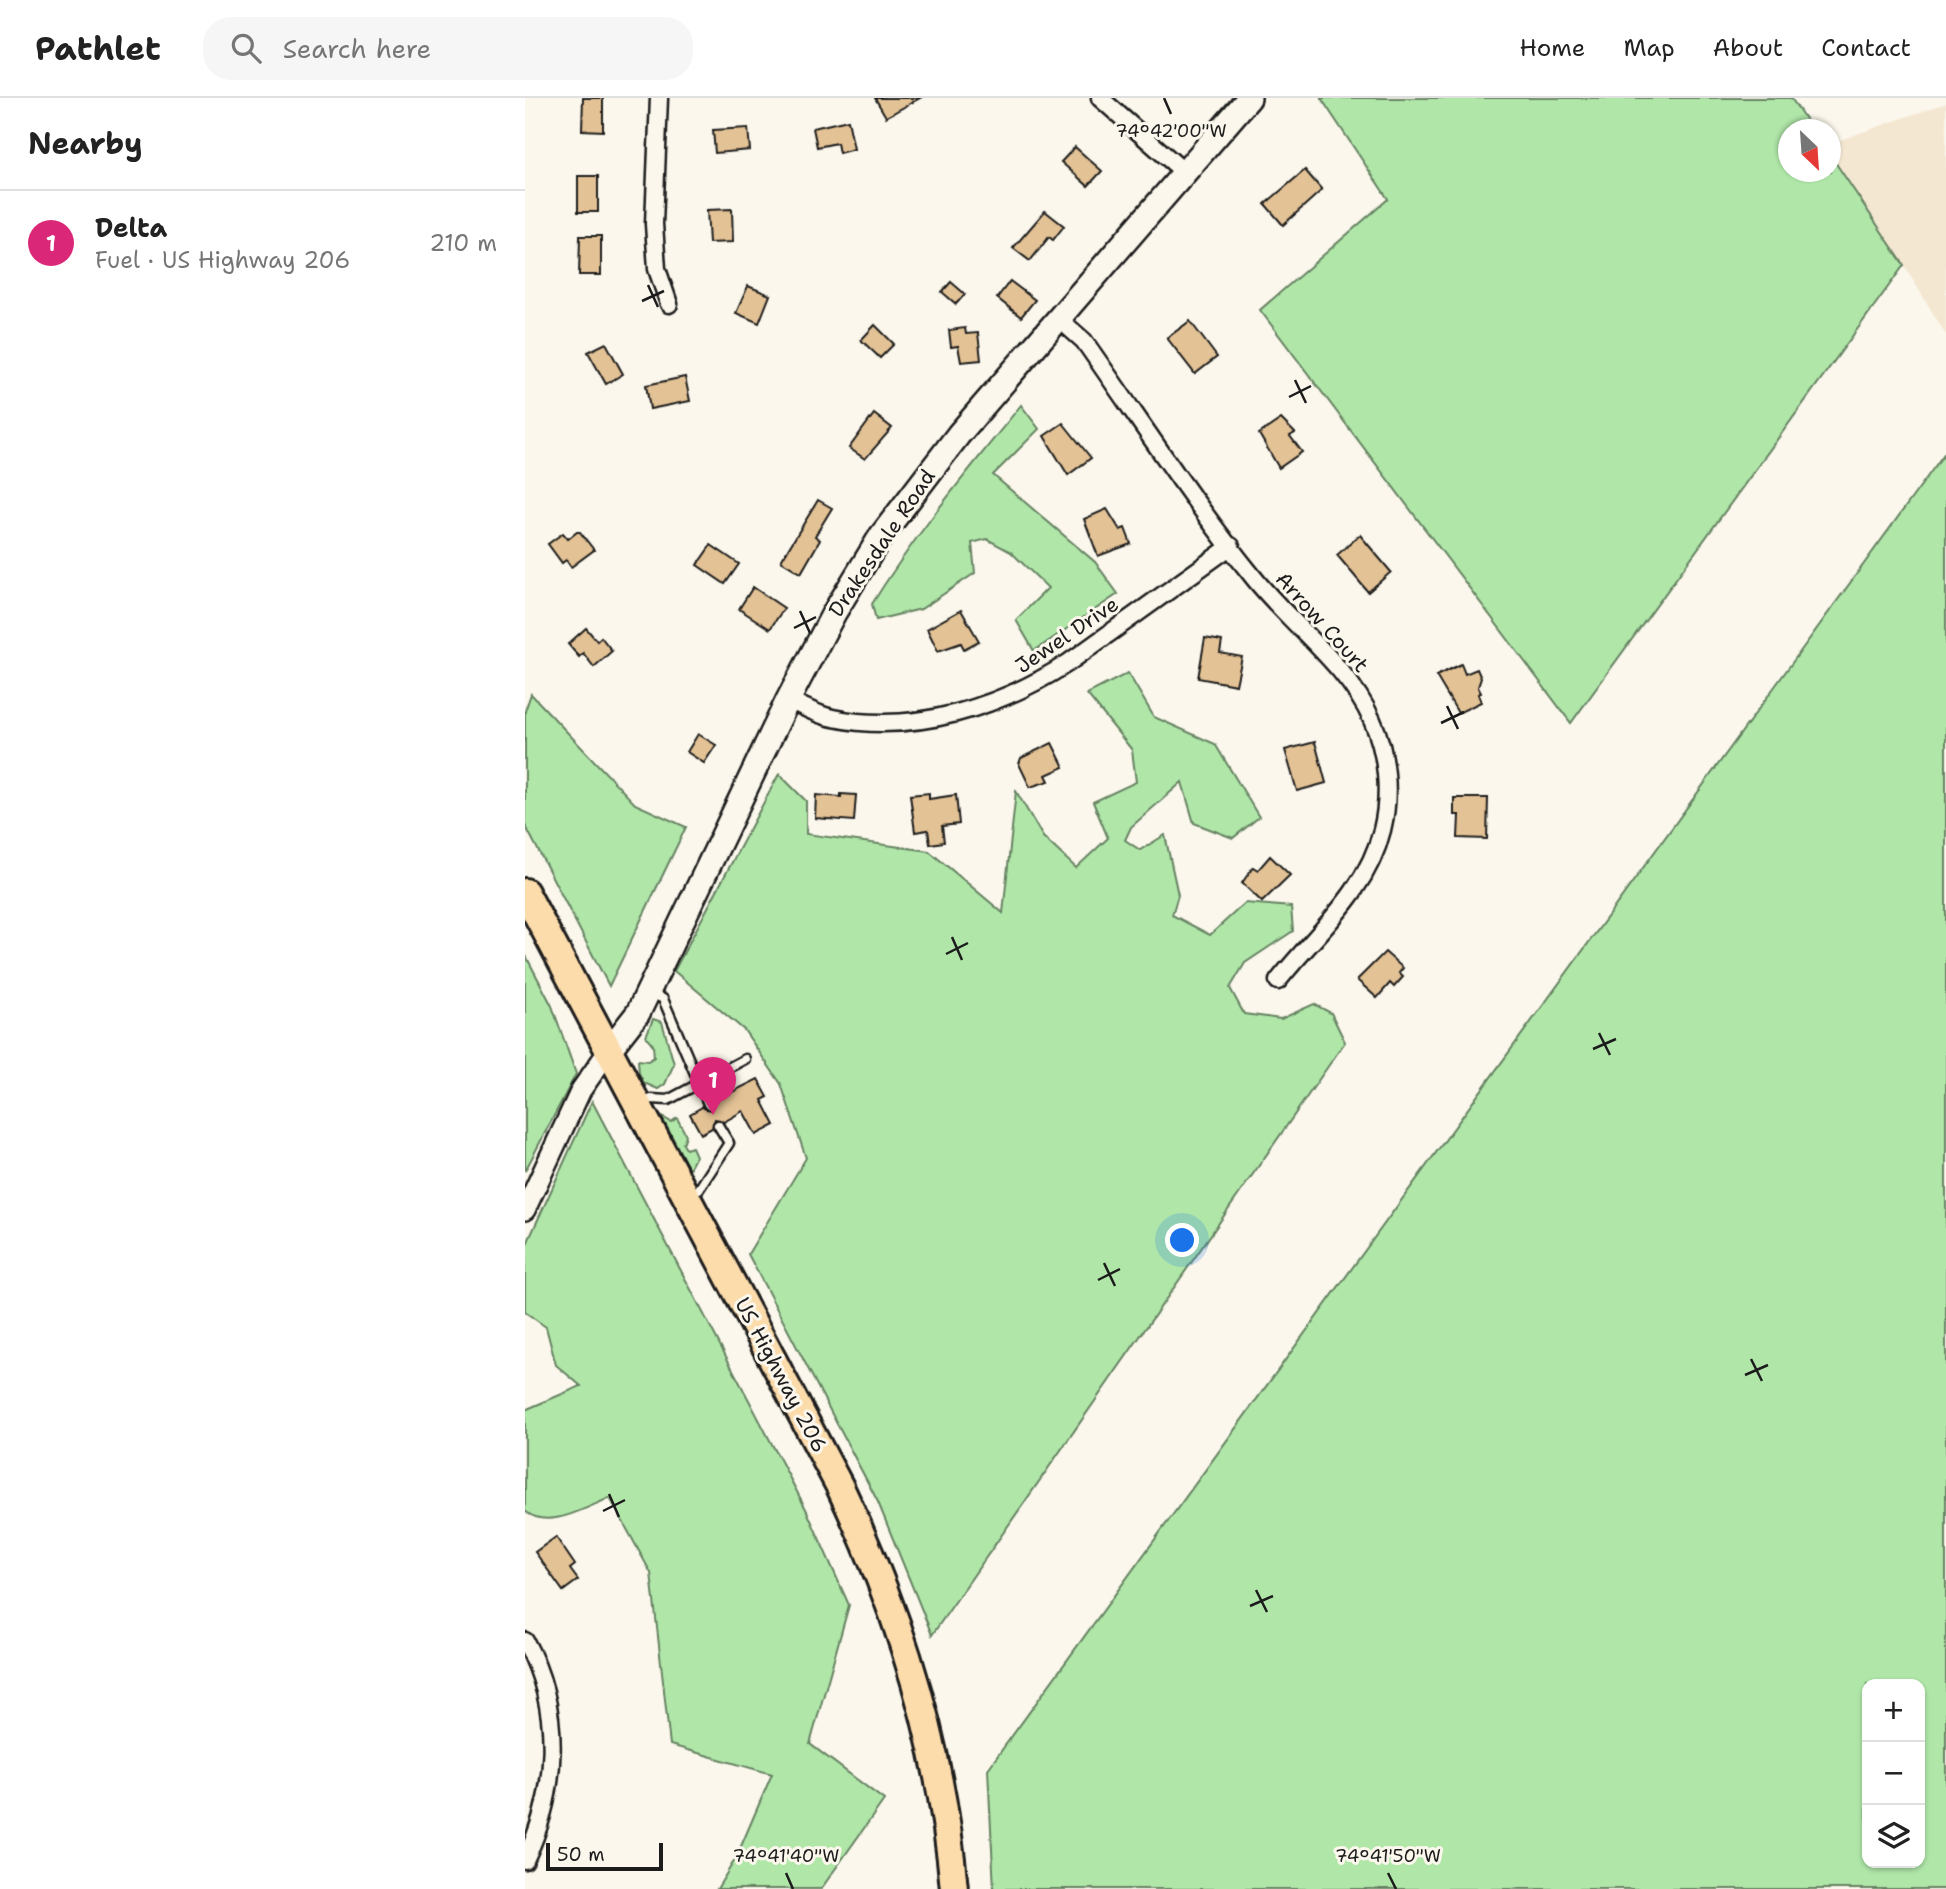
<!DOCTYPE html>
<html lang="en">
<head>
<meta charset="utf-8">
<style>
  :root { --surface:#fff; --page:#f6f6f6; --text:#222; --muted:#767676; --line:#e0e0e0; --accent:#db2777 }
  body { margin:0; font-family:"Shantell Sans",sans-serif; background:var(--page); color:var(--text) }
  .controls { position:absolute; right:21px; bottom:21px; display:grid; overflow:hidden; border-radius:14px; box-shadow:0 2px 5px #0004 }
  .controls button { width:63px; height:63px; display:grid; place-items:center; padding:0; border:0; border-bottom:2px solid var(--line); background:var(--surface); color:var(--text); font:35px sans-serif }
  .compass { position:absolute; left:1253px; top:21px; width:63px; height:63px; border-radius:50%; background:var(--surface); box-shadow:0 2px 5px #0004; rotate:155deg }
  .scale { position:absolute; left:21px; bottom:18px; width:117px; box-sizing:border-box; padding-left:7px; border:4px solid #1c1c1c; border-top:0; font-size:19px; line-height:24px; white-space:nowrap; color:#1c1c1c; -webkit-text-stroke:5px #fbf7ec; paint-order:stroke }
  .you { position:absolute; left:658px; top:1143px; width:24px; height:24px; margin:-18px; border:5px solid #fff; border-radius:50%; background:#1a73e8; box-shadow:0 0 0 10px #1a73e833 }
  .badge { display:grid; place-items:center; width:46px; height:46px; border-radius:50%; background:var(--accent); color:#fff; font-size:23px; font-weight:700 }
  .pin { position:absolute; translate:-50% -58px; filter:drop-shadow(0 2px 4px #0008) }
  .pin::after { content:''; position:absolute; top:37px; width:24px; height:21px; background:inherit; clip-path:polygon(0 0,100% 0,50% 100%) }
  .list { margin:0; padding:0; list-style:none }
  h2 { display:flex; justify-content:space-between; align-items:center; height:91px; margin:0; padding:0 28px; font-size:30px }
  h2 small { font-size:23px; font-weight:400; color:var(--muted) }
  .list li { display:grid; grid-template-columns:46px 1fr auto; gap:21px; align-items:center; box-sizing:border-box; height:105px; padding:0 28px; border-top:2px solid var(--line) }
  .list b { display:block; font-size:26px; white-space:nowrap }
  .list p { margin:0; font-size:23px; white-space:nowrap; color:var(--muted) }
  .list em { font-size:23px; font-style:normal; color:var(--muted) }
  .icon { flex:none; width:38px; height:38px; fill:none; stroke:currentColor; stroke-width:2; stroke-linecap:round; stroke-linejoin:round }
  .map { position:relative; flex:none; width:1421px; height:1791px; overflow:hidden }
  header { display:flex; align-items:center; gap:42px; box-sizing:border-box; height:98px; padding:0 35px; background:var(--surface); border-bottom:2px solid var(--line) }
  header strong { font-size:33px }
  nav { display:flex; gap:38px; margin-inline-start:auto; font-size:24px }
  .search { width:490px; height:63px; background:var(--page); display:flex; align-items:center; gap:18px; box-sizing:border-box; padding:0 24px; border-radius:28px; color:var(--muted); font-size:26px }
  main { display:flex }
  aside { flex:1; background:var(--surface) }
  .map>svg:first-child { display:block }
</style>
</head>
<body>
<header>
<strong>Pathlet</strong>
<div class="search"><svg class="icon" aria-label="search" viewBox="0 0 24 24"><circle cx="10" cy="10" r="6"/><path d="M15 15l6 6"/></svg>Search here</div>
<nav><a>Home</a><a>Map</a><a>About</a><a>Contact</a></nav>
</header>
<main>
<aside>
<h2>Nearby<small></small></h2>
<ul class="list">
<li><span class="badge">1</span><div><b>Delta</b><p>Fuel · US Highway 206</p></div><em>210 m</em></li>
</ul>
</aside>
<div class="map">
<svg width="1421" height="1791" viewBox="0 0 1421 1791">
  <rect width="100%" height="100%" fill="#fbf7ec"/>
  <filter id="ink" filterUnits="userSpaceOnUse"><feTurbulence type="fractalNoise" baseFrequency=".0143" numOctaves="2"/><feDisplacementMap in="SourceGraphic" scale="14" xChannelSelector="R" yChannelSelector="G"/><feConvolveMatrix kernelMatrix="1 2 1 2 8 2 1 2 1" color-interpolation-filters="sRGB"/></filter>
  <g filter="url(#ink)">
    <path fill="#f4e7d2" d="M1421,5v232l-42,-70 -73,-109v-13z"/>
    <g fill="#b0e7a9" stroke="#668262" stroke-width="2" fill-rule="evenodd">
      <path d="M796,0h470l21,31 -23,1v42h42v-16l73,109 -333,458 -311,-413 128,-111z"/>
      <path d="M496,307l18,24 -46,46 102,87 23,32 -84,57 -18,-31 32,-32 -37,-36 -24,-13 -15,4 3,30 -54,36 -45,11 -4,-16c44,-71 97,-134 149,-199z"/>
      <path d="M1421,353v1438h-952l-6,-120zM1342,1586h53v179h-53z"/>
      <path d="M603,575l26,44 61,27 44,73 -26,21 -39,-15 -12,-41 -51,45 -6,13 15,10 25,-15 13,60 -6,20 38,20 35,-32 46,4 2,24 -48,32 -15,25 14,26 37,5 33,-15 17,9 14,29 -413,593 -54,-133 -130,-248 58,-96 -25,-74 -37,-54 -70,-59 105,-197 27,27v33l123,17 74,62 13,-122 27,46 33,31 32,-30 -15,-36 43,-20 -4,-32 -45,-56z"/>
      <path d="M6,596l104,110 51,23 -77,159 -84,-161v-114z"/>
      <path d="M0,856l27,52 24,68 -51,97z"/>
      <path d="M128,921l9,3 12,42 -9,20 -7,5 -14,-6 -5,-10 -1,-13 10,1 6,-4 -1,-12 -7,-9z"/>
      <path d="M67,1003l214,408 43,96 -39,139 74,56 -63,89h-104l19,-31 36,-84 -102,-29 -19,-172 -41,-75c-24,9 -62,33 -85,13v-101l56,-24 -25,-21 -10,-38 -21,-15v-64z"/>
      <path d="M136,1018l10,6 6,-4 9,17 -3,9 3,5 6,-2 4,9 -7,13z"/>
    </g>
    <g fill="#e3c295" stroke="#1c1c1c" stroke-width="2">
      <path d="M58,0h20v33l-21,-1z"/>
      <path d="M350,0h45l-34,19z"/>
      <path d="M323,22l6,29 -15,4 -2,-10 -20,4 -4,-19z"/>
      <path d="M223,30l2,22 -35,3 -2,-23z"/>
      <path d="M550,49l27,24 -14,15 -27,-24z"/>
      <path d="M780,72l17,20 -39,35 -18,-21z"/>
      <rect x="53" y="78" width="20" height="36"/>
      <path d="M207,111l1,33 -24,1 -2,-33z"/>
      <path d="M520,113l19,15 -11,14 -4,-3 -19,24 -17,-13z"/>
      <path d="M55,138h21v39h-22z"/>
      <path d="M485,183l25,19 -14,17 -24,-19z"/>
      <path d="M426,184l14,12 -9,10 -14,-12z"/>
      <path d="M223,188l22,9 -11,28 -23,-10z"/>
      <path d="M665,223l27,36 -22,17 -28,-36z"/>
      <path d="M350,227l19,19 -14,14 -19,-18z"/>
      <path d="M440,230l1,6 12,-1 3,27 -20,2 -3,-16 -7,1 -2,-17z"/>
      <path d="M81,245l17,31 -17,10 -18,-32z"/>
      <path d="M160,279l5,24 -40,8 -4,-24z"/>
      <path d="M349,316l18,14 -27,31 -16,-11z"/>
      <path d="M756,321l14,14 -5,3 12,16 -23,16 -20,-34z"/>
      <path d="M538,325l28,35 -23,17 -24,-39z"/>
      <path d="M293,402l14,8 -17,28 5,4 -19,33 -20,-12z"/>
      <path d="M582,411l13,21 5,-2 6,16 -33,12 -14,-37z"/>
      <path d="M52,434h3l14,18 -23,17 -5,-7 -4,3 -14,-19 15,-11 5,6z"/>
      <path d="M835,437l31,37 -23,20 -31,-37z"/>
      <path d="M186,447l28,19 -14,20 -28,-19z"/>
      <path d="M228,489l31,21 -14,21 -31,-20z"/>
      <path d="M436,512l18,31 -15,8 -3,-6 -23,8 -11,-22z"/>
      <path d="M61,530l11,13 4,-4 11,14 -18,16 -11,-14 -4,4 -11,-13z"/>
      <path d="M680,540l17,3 -2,12 22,4 -6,28 -38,-7z"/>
      <path d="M936,566l4,10 12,-5 4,9 -3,9 3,6 -3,1 3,8 -23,11 -22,-37z"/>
      <path d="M173,636l18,11 -12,18 -17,-11z"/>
      <path d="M790,644l11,41 -29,8 -12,-41z"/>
      <path d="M527,645l12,24 -18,8 3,6 -19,6 -11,-23 2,-6z"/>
      <path d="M404,695v6l27,-4 3,29 -17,2 2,16 -14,2 -2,-14 -13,2 -5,-37z"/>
      <path d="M316,696l15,1 -2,26 -39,-3 1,-23 25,2z"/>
      <path d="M929,700h34l-1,41 -29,-1 1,-23h-5z"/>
      <path d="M745,758l20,19 -28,27 -20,-19 11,-16 5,3z"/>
      <path d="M860,854l18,16 -4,5 4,4 -9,10 -4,-4 -13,15 -20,-18z"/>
      <path d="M233,981l10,18 -6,3 13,25 -19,10 -13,-24 -19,11 -9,-3 -3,9 -11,6 -11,-20 12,-7 9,3 3,-9z"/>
      <path d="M31,1439l19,28 -5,4 8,11 -15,11 -28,-39z"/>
    </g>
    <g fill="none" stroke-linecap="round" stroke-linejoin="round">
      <defs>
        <g id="service">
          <path d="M126,895l12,6 45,105"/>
          <path d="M115,1007l11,-6 17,1 77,-41"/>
          <path d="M164,1096l10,-5 30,-46 -11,-18"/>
        </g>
        <g id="minor">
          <path d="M134,0l-5,126 3,45 12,35"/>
          <path d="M575,0l84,74"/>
          <path d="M533,220l26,23c56,79 109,162 170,237 38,48 93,86 118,142 15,33 19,74 10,110 -15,62 -65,102 -104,151"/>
          <path d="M263,602c15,6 29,15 45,18 81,17 167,-11 235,-55l163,-117"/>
          <path d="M0,1543c38,69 33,150 0,219"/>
        </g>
        <path id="tertiary" d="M0,1112l56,-120 28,-40"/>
        <path id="secondary" d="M84,952l29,-37 150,-313 46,-87 47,-77 78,-102 290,-336"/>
        <path id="trunk" d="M0,794l315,595c60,126 102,262 114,402"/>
      </defs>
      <use href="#service" stroke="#1c1c1c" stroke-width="13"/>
      <use href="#minor" stroke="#1c1c1c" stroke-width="21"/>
      <use href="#tertiary" stroke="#1c1c1c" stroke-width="24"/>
      <use href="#secondary" stroke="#1c1c1c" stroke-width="28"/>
      <use href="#trunk" stroke="#1c1c1c" stroke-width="32"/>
      <use href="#service" stroke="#fbf7ec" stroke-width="8"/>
      <use href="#minor" stroke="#fbf7ec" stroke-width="16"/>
      <use href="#tertiary" stroke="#fbf7ec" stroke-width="19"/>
      <use href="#secondary" stroke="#fbf7ec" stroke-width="23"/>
      <use href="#trunk" stroke="#fddcac" stroke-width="26"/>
    </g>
  </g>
  <path fill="none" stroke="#1c1c1c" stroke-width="2.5" d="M639,0l7,16M123,187l10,22M117,203l22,-10M770,282l11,23M764,299l22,-11M275,513l10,22M269,530l22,-11M922,608l11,23M916,625l23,-11M427,839l10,23M421,856l22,-11M1074,935l11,22M1068,951l23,-10M579,1165l11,23M573,1182l22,-11M1226,1261l11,22M1220,1277l23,-10M84,1396l10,23M78,1413l22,-11M731,1492l11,22M725,1508l23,-10M261,1775l7,16M863,1775l8,16"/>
  <g text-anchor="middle" stroke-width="6" stroke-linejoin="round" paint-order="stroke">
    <g font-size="21" fill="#1c1c1c" stroke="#fbf7ec">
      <text transform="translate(357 445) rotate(-56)" y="7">Drakesdale Road</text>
      <text transform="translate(797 524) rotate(48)" y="7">Arrow Court</text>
      <text transform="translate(542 537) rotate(-34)" y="7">Jewel Drive</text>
      <text transform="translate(256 1277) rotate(62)" y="7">US Highway 206</text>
    </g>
  </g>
  <g font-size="18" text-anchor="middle" fill="#1c1c1c" stroke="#fbf7ec" stroke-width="6" stroke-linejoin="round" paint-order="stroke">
    <text x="646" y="39">74°42'00"W</text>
    <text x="863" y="1764">74°41'50"W</text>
    <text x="261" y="1764">74°41'40"W</text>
  </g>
</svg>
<div class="controls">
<button>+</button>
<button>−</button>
<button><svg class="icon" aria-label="layers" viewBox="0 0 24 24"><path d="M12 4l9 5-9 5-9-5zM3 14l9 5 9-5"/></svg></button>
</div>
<svg class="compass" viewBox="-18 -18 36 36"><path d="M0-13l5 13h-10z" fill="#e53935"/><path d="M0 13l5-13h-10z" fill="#767676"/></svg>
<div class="scale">50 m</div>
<div class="you"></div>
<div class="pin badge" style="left:188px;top:1017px">1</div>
</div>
</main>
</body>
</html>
